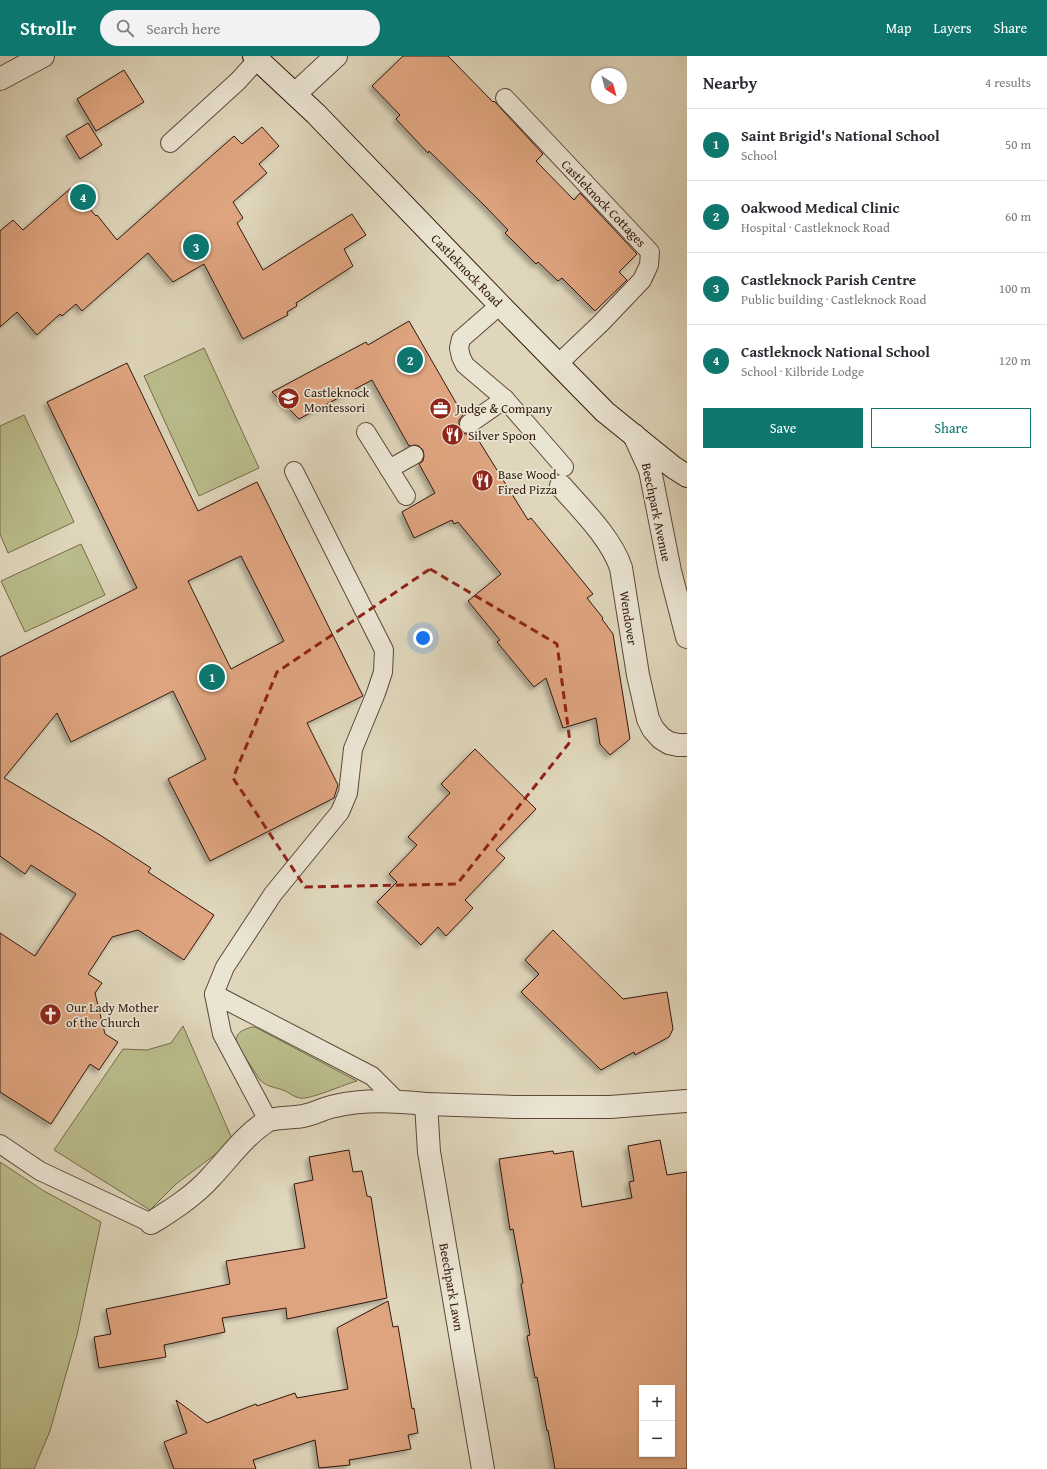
<!DOCTYPE html>
<html lang="en">
<head>
<meta charset="utf-8">
<style>
  :root { --surface:#fff; --page:#f2f2f3; --text:#2b2b33; --muted:#7c7c81; --line:#e1e1e2; --accent:#0f766e }
  body { margin:0; font-family:"Gentium Book Plus",serif; background:var(--page); color:var(--text) }
  .controls { position:absolute; right:12px; bottom:12px; display:grid; overflow:hidden; border-radius:0px; box-shadow:0 1px 3px #0004 }
  .controls button { width:36px; height:36px; display:grid; place-items:center; padding:0; border:0; border-bottom:1px solid var(--line); background:var(--surface); color:var(--text); font:20px sans-serif }
  .compass { position:absolute; left:591px; top:12px; width:36px; height:36px; border-radius:50%; background:var(--surface); box-shadow:0 1px 3px #0004; rotate:144deg }
  .you { position:absolute; left:423px; top:582px; width:14px; height:14px; margin:-10px; border:3px solid #fff; border-radius:50%; background:#1a73e8; box-shadow:0 0 0 6px #1a73e833 }
  .badge { display:grid; place-items:center; width:26px; height:26px; border-radius:50%; background:var(--accent); color:#fff; font-size:13px; font-weight:700 }
  .pin { position:absolute; translate:-50% -50%; border:2px solid #fff; box-shadow:0 1px 4px #0006 }
  .list { margin:0; padding:0; list-style:none }
  h2 { display:flex; justify-content:space-between; align-items:center; height:52px; margin:0; padding:0 16px; font-size:17px }
  h2 small { font-size:13px; font-weight:400; color:var(--muted) }
  .list li { display:grid; grid-template-columns:26px 1fr auto; gap:12px; align-items:center; box-sizing:border-box; height:72px; padding:0 16px; border-top:1px solid var(--line) }
  .list b { display:block; font-size:15px; white-space:nowrap }
  .list p { margin:0; font-size:13px; white-space:nowrap; color:var(--muted) }
  .list em { font-size:13px; font-style:normal; color:var(--muted) }
  .actions { display:flex; gap:8px; padding:12px 16px }
  .actions a { flex:1; padding:9px 0; border:1px solid var(--accent); border-radius:0px; text-align:center; font-size:14px; color:var(--accent) }
  .actions .main { background:var(--accent); color:#fff }
  .icon { flex:none; width:22px; height:22px; fill:none; stroke:currentColor; stroke-width:2; stroke-linecap:round; stroke-linejoin:round }
  .map { position:relative; flex:none; width:687px; height:1413px; overflow:hidden }
  header { display:flex; align-items:center; gap:24px; box-sizing:border-box; height:56px; padding:0 20px; background:var(--accent); color:#fff }
  header strong { font-size:19px }
  nav { display:flex; gap:22px; margin-inline-start:auto; font-size:14px }
  .search { width:280px; height:36px; background:var(--page); display:flex; align-items:center; gap:10px; box-sizing:border-box; padding:0 14px; border-radius:22px; color:var(--muted); font-size:15px }
  main { display:flex }
  aside { flex:1; background:var(--surface) }
  .map>svg:first-child { display:block }
</style>
</head>
<body>
<header>
<strong>Strollr</strong>
<div class="search"><svg class="icon" aria-label="search" viewBox="0 0 24 24"><circle cx="10" cy="10" r="6"/><path d="M15 15l6 6"/></svg>Search here</div>
<nav><a>Map</a><a>Layers</a><a>Share</a></nav>
</header>
<main>
<div class="map">
<svg width="687" height="1413" viewBox="0 0 687 1413">
  <defs>
    <filter id="shadow"><feDropShadow dx="-3.5" dy="3.5" stdDeviation="2" flood-color="#0004"/></filter>
  </defs>
  <rect width="100%" height="100%" fill="#dfd6bb"/>
  <filter id="stains"><feTurbulence type="fractalNoise" baseFrequency=".005" numOctaves="4"/><feColorMatrix values="0 0 0 0 .2 0 0 0 0 .09 0 0 0 0 .02 0 0 0 .5 -.17"/></filter>
  <radialGradient id="worn" r=".72"><stop offset=".6" stop-color="#630" stop-opacity="0"/><stop offset="1" stop-color="#630" stop-opacity=".3"/></radialGradient>
  <g fill="#babc8b" stroke="#766a4c">
    <path d="M204,292l55,120 -60,28 -55,-120z"/>
    <path d="M24,359l50,107 -66,31 -8,-19v-108z"/>
    <path d="M81,488l24,51 -80,37 -24,-51z"/>
    <path d="M183,970l50,115 -57,43 -26,26 -96,-60 69,-101 24,1 24,-7z"/>
    <path d="M252,971h3l102,54c-12,3 -47,19 -57,17 -7,-1 -11,-6 -17,-8 -9,-3 -16,-3 -23,-10l-23,-35c-3,-12 5,-15 15,-18z"/>
    <path d="M0,1106l44,29 57,31 -24,113 -27,96 -16,38h-34z"/>
  </g>
  <g fill="#dea47f" stroke="#33180e" fill-rule="evenodd" filter="url(#shadow)">
    <path d="M403,0h45l45,46 1,-1 49,53 -7,7 38,39 6,-7 57,61 -18,18 8,8 -32,31 -33,-33 -4,3 -20,-19 -2,2 -31,-31 3,-3 -22,-23 -57,-56 -1,2 -32,-34 4,-4 -28,-29z"/>
    <path d="M124,14l20,32 -48,29 -19,-32z"/>
    <path d="M88,67l14,22 -22,14 -14,-23z"/>
    <path d="M262,71l17,19 -20,18 8,9 -34,29 10,16 -6,5 26,47 89,-56 14,21 -22,14 9,17 -57,37 1,3 -10,6 1,3 -45,24 -39,-75 -31,18 -25,-29 -66,58 -6,-7 -14,12 -2,-2 -23,21 -20,-23 -17,15v-96l13,-11 10,10 48,-42 25,28 1,-1 20,25 117,-104 8,8z"/>
    <path d="M409,265l54,94 -4,5v5l1,5 5,4h4l5,-1 54,87 3,-2 62,76 -6,4 16,20 -1,1 11,15 17,105 -20,16 -10,-11 -4,-26 -33,10 -17,-50 -12,9 -37,-45 3,-2 -32,-39 33,-27 -43,-52 -4,2 -2,-4 -38,18 -12,-26 33,-19 -16,-29 4,-3 1,-5 -1,-6 -4,-4 -4,-1 -6,1 -37,-66 -73,39 -27,-27 94,-50 2,3z"/>
    <path d="M127,307l71,148 59,-29 106,214 -56,27 31,62 -4,13 -124,63 -42,-82 38,-20 -33,-68 -102,51 -14,-29 -53,65 96,57 51,33 -3,4 66,43 -30,45 -46,-30 -26,7 -24,37 14,9 -7,10 10,41 13,8 -19,28 -9,-6 -39,60 -51,-32v-159l35,23 41,-62 -45,-29 -6,9 -25,-18v-199l137,-69 -90,-186zM241,500l43,85 -53,28 -43,-88z"/>
    <path d="M475,693l61,60 -40,41 9,8 -40,42 8,8 -27,28 -8,-9 -17,18 -44,-43 20,-20 -8,-8 28,-29 -9,-8 42,-44 -9,-9z"/>
    <path d="M553,874l70,69 44,-7 6,37 -4,8 -34,18 -1,-3 -33,18 -80,-78 18,-18 -14,-14z"/>
    <path d="M660,1084l7,35 20,-3v297h-132l-7,-39 -1,1 -10,-54 -2,1 -8,-42 3,-1 -9,-51 2,-1 -10,-54 -3,1 -11,-71 54,-8 1,3 19,-3 9,56 50,-9 -3,-16 5,-1 -6,-35zM642,1332h30v66h-30z"/>
    <path d="M349,1094l4,22 9,-1 5,25 4,1 16,101 -100,21 -1,-11 -64,10 3,14 -61,13 2,12 -67,11 -5,-31 17,-3 -5,-25 124,-25 -4,-23 79,-13 -11,-64 19,-4 -4,-23z"/>
    <path d="M388,1245l5,26 5,-1 14,83 2,-1 4,25 -10,2 3,14 -62,11 1,5 -31,3 -4,-28 -62,20 3,9h-82l-10,-27 23,-9 -11,-33 31,23 49,-19 1,2 38,-13 2,5 51,-9 -11,-61z"/>
  </g>
  <g fill="none" stroke-linecap="round" stroke-linejoin="round">
    <defs>
      <g id="lane">
        <path d="M505,42l145,154 -1,13 -7,15 -41,43 -43,41"/>
        <path d="M170,87l68,-62 20,-22"/>
        <path d="M500,249l-39,34 -2,9 2,9 4,8 40,34 59,68"/>
        <path d="M469,368l36,-25"/>
        <path d="M366,376l40,64"/>
        <path d="M389,413l25,-14"/>
        <path d="M214,938l11,-27 48,-73 67,-82 8,-19 5,-44 23,-56 7,-21 1,-22 -90,-179"/>
        <path d="M268,1064l-46,-86 -8,-40 158,82 26,26"/>
        <path d="M0,1088l40,27 111,52"/>
      </g>
      <g id="street">
        <path d="M0,23l43,-23"/>
        <path d="M295,38l41,-38"/>
        <path d="M634,379l16,35 20,101 17,66"/>
        <path d="M561,430c21,24 50,52 60,82l17,107 10,44 5,10 8,9 8,5 9,2h9"/>
        <path d="M151,1167c21,-13 43,-27 60,-46 18,-19 33,-41 56,-56 7,-4 27,-3 36,-5 11,-2 21,-8 32,-10 30,-7 61,-5 91,-2"/>
        <path d="M483,1413l-54,-317 -3,-48 88,3h96l77,-6"/>
      </g>
      <path id="secondary" d="M254,0l62,58 184,191 105,107 68,55 14,9"/>
    </defs>
    <use href="#lane" stroke="#5e4839" stroke-width="20"/>
    <use href="#street" stroke="#5e4839" stroke-width="24"/>
    <use href="#secondary" stroke="#33180e" stroke-width="24"/>
    <use href="#lane" stroke="#eae4d3" stroke-width="18"/>
    <use href="#street" stroke="#eae4d3" stroke-width="22"/>
    <use href="#secondary" stroke="#eae4d3" stroke-width="22"/>
  </g>
  <path fill="none" stroke="#8f2418" stroke-width="3" stroke-dasharray="8 5" stroke-linejoin="round" d="M430,513l127,75 13,98 -113,142 -152,3 -72,-109 44,-106z"/>
  <defs>
    <symbol id="school-disc" viewBox="-11 -11 22 22"><circle r="9.5" fill="#8f2418" stroke="#eae4d3"/><path d="M0-5L7-2L0 1L-7-2ZM-4 1L0 2.5L4 1V4Q0 6-4 4Z" fill="#fff"/></symbol>
    <symbol id="office-disc" viewBox="-11 -11 22 22"><circle r="9.5" fill="#8f2418" stroke="#eae4d3"/><path d="M-6-3h4V-5.5h4V-3h4V5H-6ZM-1-4.5V-3h2v-1.5ZM-6 0V1H6V0Z" fill="#fff"/></symbol>
    <symbol id="restaurant-disc" viewBox="-11 -11 22 22"><circle r="9.5" fill="#8f2418" stroke="#eae4d3"/><path d="M-5-6h1v4h1v-4h1v4h1v-4h1v5L-1.5 .5V6h-2V.5L-5-1ZM5-6V6H3V1.5H1.5Q1.5-4 5-6Z" fill="#fff"/></symbol>
    <symbol id="church-disc" viewBox="-11 -11 22 22"><circle r="9.5" fill="#8f2418" stroke="#eae4d3"/><path d="M-1.2-6h2.4v3.5h3.3v2.4h-3.3V6h-2.4V-.1h-3.3v-2.4h3.3Z" fill="#fff"/></symbol>
  </defs>
  <g fill-rule="evenodd">
    <use href="#school-disc" x="276" y="330" width="25" height="25"/>
    <use href="#office-disc" x="428" y="340" width="25" height="25"/>
    <use href="#restaurant-disc" x="440" y="366" width="25" height="25"/>
    <use href="#restaurant-disc" x="470" y="412" width="25" height="25"/>
    <use href="#church-disc" x="38" y="946" width="25" height="25"/>
  </g>
  <g text-anchor="middle" stroke-width="3.5" stroke-linejoin="round" paint-order="stroke">
    <g font-size="13" fill="#33180e" stroke="#eae4d3">
      <text transform="translate(604 147) rotate(46)" y="5">Castleknock Cottages</text>
      <text transform="translate(467 214) rotate(46)" y="5">Castleknock Road</text>
      <text transform="translate(657 456) rotate(78)" y="5">Beechpark Avenue</text>
      <text transform="translate(629 562) rotate(81)" y="5">Wendover</text>
      <text transform="translate(452 1231) rotate(80)" y="5">Beechpark Lawn</text>
    </g>
    <g font-size="13" fill="#33180e" stroke="#eae4d3" text-anchor="start">
      <text x="304" y="341">Castleknock<tspan x="304" dy="15">Montessori</tspan></text>
      <text x="456" y="357">Judge &amp; Company</text>
      <text x="468" y="384">Silver Spoon</text>
      <text x="498" y="423">Base Wood<tspan x="498" dy="15">Fired Pizza</tspan></text>
      <text x="66" y="956">Our Lady Mother<tspan x="66" dy="15">of the Church</tspan></text>
    </g>
  </g>
  <rect width="100%" height="100%" filter="url(#stains)"/>
  <rect width="100%" height="100%" fill="url(#worn)"/>
</svg>
<div class="controls">
<button>+</button>
<button>−</button>
</div>
<svg class="compass" viewBox="-18 -18 36 36"><path d="M0-13l5 13h-10z" fill="#e53935"/><path d="M0 13l5-13h-10z" fill="#7c7c81"/></svg>
<div class="you"></div>
<div class="pin badge" style="left:212px;top:621px">1</div>
<div class="pin badge" style="left:410px;top:304px">2</div>
<div class="pin badge" style="left:196px;top:191px">3</div>
<div class="pin badge" style="left:83px;top:141px">4</div>
</div>
<aside>
<h2>Nearby<small>4 results</small></h2>
<ul class="list">
<li><span class="badge">1</span><div><b>Saint Brigid's National School</b><p>School</p></div><em>50 m</em></li>
<li><span class="badge">2</span><div><b>Oakwood Medical Clinic</b><p>Hospital · Castleknock Road</p></div><em>60 m</em></li>
<li><span class="badge">3</span><div><b>Castleknock Parish Centre</b><p>Public building · Castleknock Road</p></div><em>100 m</em></li>
<li><span class="badge">4</span><div><b>Castleknock National School</b><p>School · Kilbride Lodge</p></div><em>120 m</em></li>
</ul>
<div class="actions"><a class="main">Save</a><a>Share</a></div>
</aside>
</main>
</body>
</html>
